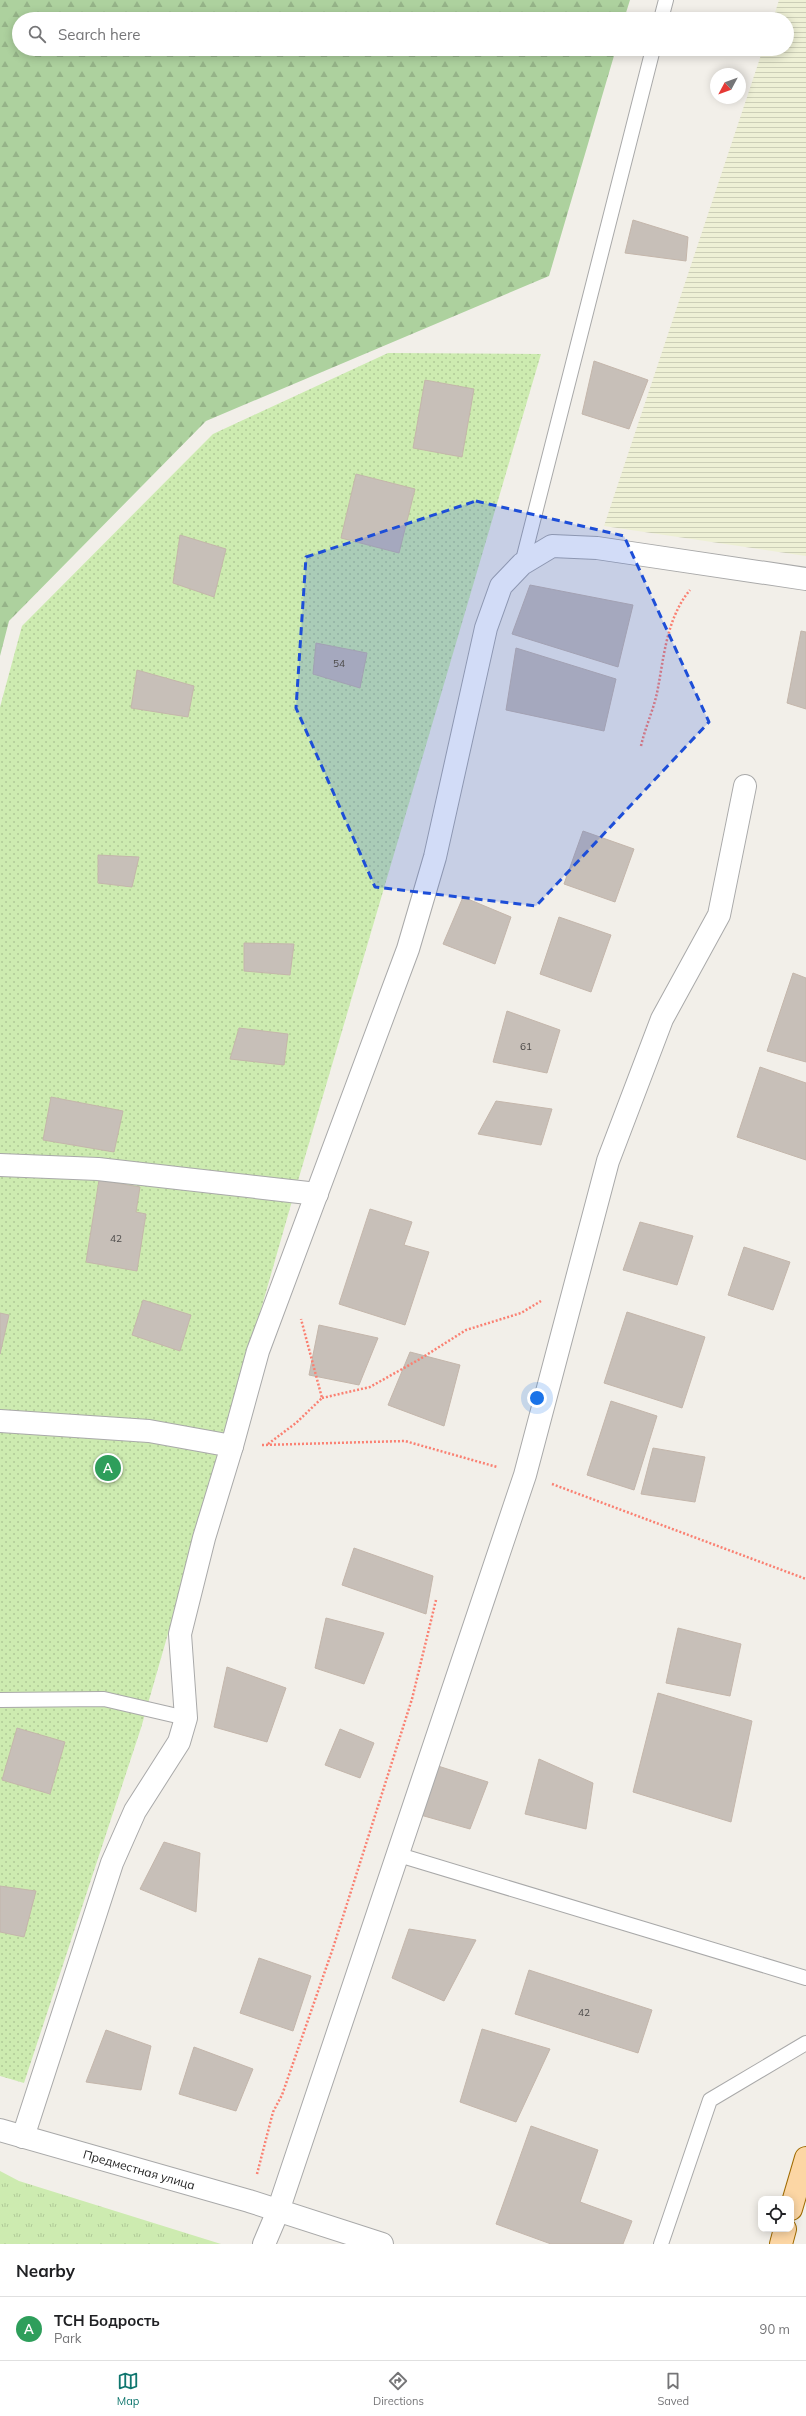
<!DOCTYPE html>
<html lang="en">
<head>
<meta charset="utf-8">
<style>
  :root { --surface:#fff; --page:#f6f6f6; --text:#202124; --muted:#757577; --line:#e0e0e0; --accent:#0f766e }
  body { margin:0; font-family:Mulish,sans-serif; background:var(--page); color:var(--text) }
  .controls { position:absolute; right:12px; bottom:12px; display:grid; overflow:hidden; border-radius:8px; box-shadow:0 2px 10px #0003 }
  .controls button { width:36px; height:36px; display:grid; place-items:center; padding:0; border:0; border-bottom:1px solid var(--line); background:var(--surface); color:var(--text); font:20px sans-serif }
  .compass { position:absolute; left:710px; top:68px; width:36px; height:36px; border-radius:50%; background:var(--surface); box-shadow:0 2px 10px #0003; rotate:229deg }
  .you { position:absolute; left:537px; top:1398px; width:14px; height:14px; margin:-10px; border:3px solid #fff; border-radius:50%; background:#1a73e8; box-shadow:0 0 0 6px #1a73e833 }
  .badge { display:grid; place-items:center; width:26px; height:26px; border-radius:50%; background:var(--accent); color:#fff; font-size:13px; font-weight:700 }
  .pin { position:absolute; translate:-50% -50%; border:2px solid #fff; box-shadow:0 1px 4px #0006 }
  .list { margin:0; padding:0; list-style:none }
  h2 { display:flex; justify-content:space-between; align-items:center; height:52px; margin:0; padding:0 16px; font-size:17px }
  h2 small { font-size:13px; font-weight:400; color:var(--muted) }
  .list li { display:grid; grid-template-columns:26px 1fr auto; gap:12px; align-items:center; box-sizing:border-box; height:64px; padding:0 16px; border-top:1px solid var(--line) }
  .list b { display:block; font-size:15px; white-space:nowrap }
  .list p { margin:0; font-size:13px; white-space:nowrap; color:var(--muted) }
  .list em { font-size:13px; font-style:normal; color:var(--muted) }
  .icon { flex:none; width:22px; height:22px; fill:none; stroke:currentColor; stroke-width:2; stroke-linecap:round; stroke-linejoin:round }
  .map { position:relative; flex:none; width:806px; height:2244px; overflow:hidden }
  .search { position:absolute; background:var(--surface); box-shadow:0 2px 10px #0003; left:12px; right:12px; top:12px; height:44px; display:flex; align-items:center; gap:10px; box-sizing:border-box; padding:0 14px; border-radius:22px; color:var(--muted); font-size:15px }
  .sheet { height:116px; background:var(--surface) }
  nav { display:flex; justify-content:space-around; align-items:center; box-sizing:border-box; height:56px; border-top:1px solid var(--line); background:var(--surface); font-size:11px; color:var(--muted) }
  nav a { display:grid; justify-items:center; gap:2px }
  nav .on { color:var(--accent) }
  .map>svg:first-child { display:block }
</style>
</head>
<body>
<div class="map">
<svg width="806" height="2244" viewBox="0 0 806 2244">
  <defs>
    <pattern id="farmland-rules" width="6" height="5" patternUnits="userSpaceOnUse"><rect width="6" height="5" fill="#eef0d5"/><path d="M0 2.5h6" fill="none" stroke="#ccceb7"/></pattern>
    <pattern id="grass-tufts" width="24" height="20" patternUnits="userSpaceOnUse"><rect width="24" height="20" fill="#cdebb0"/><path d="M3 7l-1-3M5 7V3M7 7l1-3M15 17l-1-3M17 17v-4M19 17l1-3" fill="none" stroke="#b0c997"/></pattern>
    <pattern id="forest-firs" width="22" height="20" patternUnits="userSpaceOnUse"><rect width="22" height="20" fill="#add19e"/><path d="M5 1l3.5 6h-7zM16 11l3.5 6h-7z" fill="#95b388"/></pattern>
    <pattern id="garden-dots" width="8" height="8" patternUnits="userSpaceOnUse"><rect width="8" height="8" fill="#cdebb0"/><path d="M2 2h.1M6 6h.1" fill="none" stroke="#b0c997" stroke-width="1.8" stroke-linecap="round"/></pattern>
  </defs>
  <rect width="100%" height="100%" fill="#f2efe9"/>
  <path fill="url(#farmland-rules)" d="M779,0h27v556l-202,-30 159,-477h24v-30h-14z"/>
  <path fill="url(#grass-tufts)" d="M0,2171l19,10 202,63h-221z"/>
  <path fill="url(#forest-firs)" d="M0,0h630l-6,19h-605v30h597l-67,227 -343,145 -197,200 -9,35z"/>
  <path fill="url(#garden-dots)" d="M388,353l153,1 -251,854 -149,520 -117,355 -24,-7v-1369l22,-81 191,-192z"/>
  <g fill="#c7bfb8" stroke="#c4b6ab">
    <path d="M633,220l55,17 -2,24 -61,-8z"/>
    <path d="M594,361l54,19 -19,49 -47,-15z"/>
    <path d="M425,380l49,9 -12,68 -49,-9z"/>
    <path d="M356,474l59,15 -16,64 -58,-15z"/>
    <path d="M180,535l46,14 -12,48 -41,-14z"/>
    <path d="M530,585l103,20 -15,62 -106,-33z"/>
    <path d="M801,631l5,1v77l-19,-6z"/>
    <path d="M316,643l51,10 -7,35 -47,-14z"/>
    <path d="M516,648l100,31 -12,52 -98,-21z"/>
    <path d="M137,670l57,16 -6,31 -57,-9z"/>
    <path d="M583,831l51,18 -19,53 -51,-18z"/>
    <path d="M98,855l41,2 -7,30 -34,-4z"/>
    <path d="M463,897l48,20 -16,47 -52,-20z"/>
    <path d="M559,917l52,18 -20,57 -51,-18z"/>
    <path d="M244,943l50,1 -4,31 -46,-4z"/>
    <path d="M793,973l13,5v84l-39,-11z"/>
    <path d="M507,1011l53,19 -13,43 -54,-11z"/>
    <path d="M239,1028l49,6 -4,31 -54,-6z"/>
    <path d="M760,1067l46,16v77l-69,-23z"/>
    <path d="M51,1097l72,14 -9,41 -71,-12z"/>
    <path d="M496,1101l56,8 -11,36 -63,-11z"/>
    <path d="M99,1180l41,7 -4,25 10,2 -9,57 -51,-9z"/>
    <path d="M370,1209l42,13 -8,23 25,7 -24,73 -66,-21z"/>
    <path d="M640,1222l53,14 -16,49 -54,-15z"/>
    <path d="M744,1247l46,15 -17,48 -45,-15z"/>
    <path d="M143,1300l48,15 -11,36 -48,-16z"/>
    <path d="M627,1312l78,25 -23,71 -78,-25z"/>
    <path d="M0,1313l9,2 -9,39z"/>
    <path d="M319,1325l59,13 -19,47 -50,-10z"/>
    <path d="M410,1352l50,13 -16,61 -56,-21z"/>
    <path d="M611,1401l46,15 -23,74 -47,-15z"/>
    <path d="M653,1448l52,9 -10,45 -54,-8z"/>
    <path d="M354,1548l79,28 -7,38 -84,-29z"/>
    <path d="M326,1618l58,15 -20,51 -49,-16z"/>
    <path d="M678,1628l63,16 -11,52 -64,-13z"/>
    <path d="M227,1667l59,21 -19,54 -53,-15z"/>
    <path d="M658,1693l94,28 -21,101 -98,-30z"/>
    <path d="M17,1728l48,14 -15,52 -48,-14z"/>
    <path d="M340,1729l34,14 -14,35 -35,-13z"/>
    <path d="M539,1759l54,24 -7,46 -61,-15z"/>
    <path d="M438,1766l50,16 -18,47 -53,-15z"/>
    <path d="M164,1842l36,11 -4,59 -56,-23z"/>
    <path d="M0,1886l36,5 -12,46 -24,-5z"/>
    <path d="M409,1929l67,11 -32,61 -52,-23z"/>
    <path d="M259,1958l52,18 -18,55 -53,-18z"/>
    <path d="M529,1970l123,40 -14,43 -123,-39z"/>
    <path d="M482,2029l68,20 -34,73 -56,-20z"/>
    <path d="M106,2030l45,16 -10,44 -55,-8z"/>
    <path d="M194,2047l59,22 -17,42 -57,-17z"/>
    <path d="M531,2126l67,24 -18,52 52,19 -9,23h-72l-55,-20z"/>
  </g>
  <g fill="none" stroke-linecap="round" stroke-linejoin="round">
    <defs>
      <g id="service">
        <path d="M661,19l5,-19"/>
        <path d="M522,564l131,-515"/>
        <path d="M0,1700l104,-1 82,19"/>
        <path d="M399,1855l407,123"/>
        <path d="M661,2244l49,-144 96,-57"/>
      </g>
      <g id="minor">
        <path d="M0,1165l98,4 219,25"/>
        <path d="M0,1421l149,10 83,15"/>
        <path d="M0,2130l249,71 133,43"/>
        <path d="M23,2137l89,-274 23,-52 44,-69 7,-24 -6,-84 24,-96 28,-92 26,-95 150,-402 27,-92 51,-229 15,-42 21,-22 30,-18 45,2 209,31"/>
        <path d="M264,2244l14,-33 247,-736 83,-314 54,-142 57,-104 26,-129"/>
      </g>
      <g id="primary">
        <path d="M791,2209l15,-51"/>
        <path d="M781,2244l4,-15"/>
      </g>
    </defs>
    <use href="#service" stroke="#a9a9a9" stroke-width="16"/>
    <use href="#minor" stroke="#a9a9a9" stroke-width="24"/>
    <use href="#primary" stroke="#a06b00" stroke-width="24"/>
    <g stroke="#fa8072" stroke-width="2.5" stroke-dasharray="2 2" stroke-linecap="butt">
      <path d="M641,746c4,-18 12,-35 16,-53 7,-35 9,-74 33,-103"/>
      <path d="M322,1398l48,-11 50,-28 46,-29 55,-17 20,-12"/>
      <path d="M268,1444l28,-21 26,-25 -21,-79"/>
      <path d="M262,1445l143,-4 92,26"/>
      <path d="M552,1484l254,95"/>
      <path d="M257,2174l16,-62 9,-17 51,-147 79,-249 24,-99"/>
    </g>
    <use href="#service" stroke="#fff" stroke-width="14"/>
    <use href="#minor" stroke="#fff" stroke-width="22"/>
    <use href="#primary" stroke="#fcd6a4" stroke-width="22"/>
  </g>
  <path fill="#1d4ed8" fill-opacity="0.2" stroke="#1d4ed8" stroke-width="3" stroke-dasharray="8 5" stroke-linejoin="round" d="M476,501l148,35 85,186 -173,184 -161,-19 -79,-179 10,-151z"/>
  <g text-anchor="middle" stroke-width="3" stroke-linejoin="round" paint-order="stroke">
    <g font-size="10" fill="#4b4948">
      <text x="339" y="667">54</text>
      <text x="526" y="1050">61</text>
      <text x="116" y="1242">42</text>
      <text x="584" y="2016">42</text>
    </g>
    <g font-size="12" fill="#222" stroke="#fff">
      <text transform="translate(139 2170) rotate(16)" y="4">Предместная улица</text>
    </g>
  </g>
</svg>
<div class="controls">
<button><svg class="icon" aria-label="locate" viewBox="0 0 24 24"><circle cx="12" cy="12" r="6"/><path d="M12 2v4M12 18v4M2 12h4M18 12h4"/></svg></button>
</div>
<svg class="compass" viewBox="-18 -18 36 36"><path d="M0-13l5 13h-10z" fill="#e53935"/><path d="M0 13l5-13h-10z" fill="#757577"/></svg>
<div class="you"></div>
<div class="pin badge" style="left:108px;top:1468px;background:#2e9e5b">A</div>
<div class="search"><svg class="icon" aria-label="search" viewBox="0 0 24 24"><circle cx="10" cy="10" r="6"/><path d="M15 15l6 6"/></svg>Search here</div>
</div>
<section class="sheet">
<h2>Nearby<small></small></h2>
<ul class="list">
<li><span class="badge" style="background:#2e9e5b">A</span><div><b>ТСН Бодрость</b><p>Park</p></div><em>90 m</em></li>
</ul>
</section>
<nav>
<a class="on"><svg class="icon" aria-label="map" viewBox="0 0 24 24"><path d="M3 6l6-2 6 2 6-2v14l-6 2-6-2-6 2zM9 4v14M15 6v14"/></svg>Map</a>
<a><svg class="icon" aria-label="directions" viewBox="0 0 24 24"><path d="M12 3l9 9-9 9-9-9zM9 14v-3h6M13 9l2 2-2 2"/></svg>Directions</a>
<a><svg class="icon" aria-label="saved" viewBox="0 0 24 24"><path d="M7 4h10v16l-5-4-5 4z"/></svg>Saved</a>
</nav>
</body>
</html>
